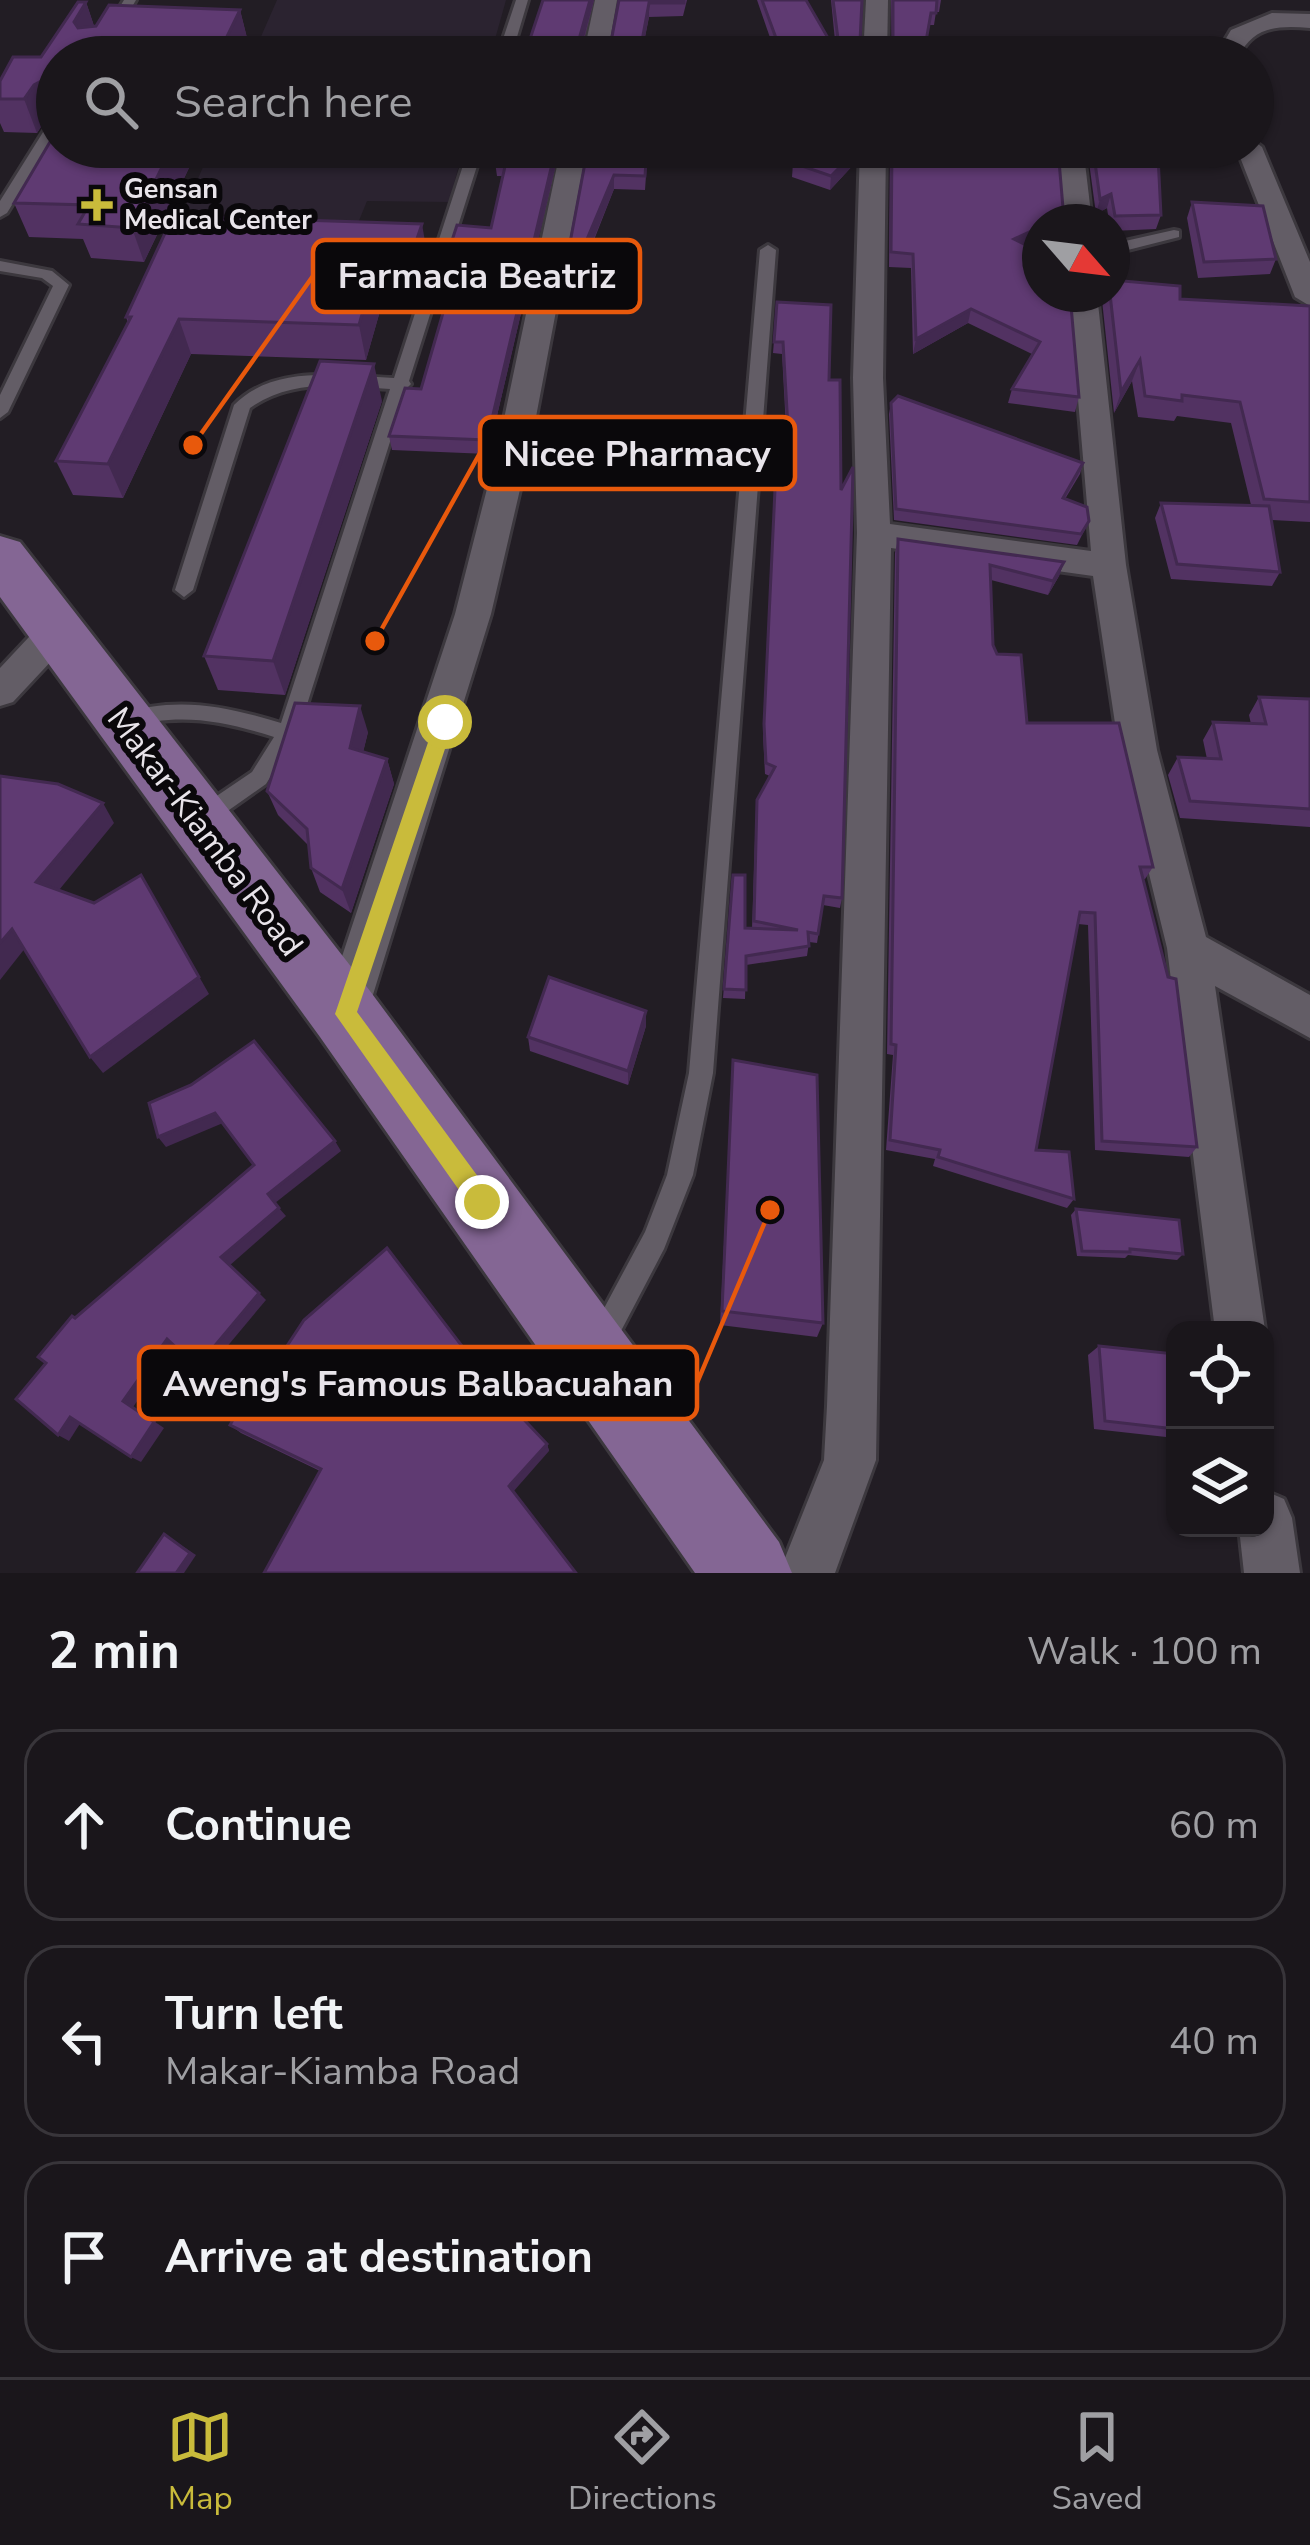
<!DOCTYPE html>
<html lang="en">
<head>
<meta charset="utf-8">
<style>
  :root { --surface:#1a161b; --page:#272328; --text:#f1f3f6; --muted:#9f9fa3; --line:#38353a; --accent:#c9bb3b }
  body { margin:0; font-family:"Nunito Sans",sans-serif; background:var(--page); color:var(--text) }
  .controls { position:absolute; right:36px; bottom:36px; display:grid; overflow:hidden; border-radius:24px; box-shadow:0 3px 9px #0004 }
  .controls button { width:108px; height:108px; display:grid; place-items:center; padding:0; border:0; border-bottom:3px solid var(--line); background:var(--surface); color:var(--text); font:60px sans-serif }
  .compass { position:absolute; left:1022px; top:204px; width:108px; height:108px; border-radius:50%; background:var(--surface); box-shadow:0 3px 9px #0004; rotate:118deg }
  .stop { position:absolute; width:36px; height:36px; margin:-27px; border:9px solid #c9bb3b; border-radius:50%; background:#fff }
  .stop.end { background:#c9bb3b; border-color:#fff; box-shadow:0 3px 12px #0008 }
  .list { margin:0; padding:0; list-style:none }
  h2 { display:flex; justify-content:space-between; align-items:center; height:156px; margin:0; padding:0 48px; font-size:51px }
  h2 small { font-size:39px; font-weight:400; color:var(--muted) }
  .list li { display:grid; grid-template-columns:78px 1fr auto; gap:36px; align-items:center; box-sizing:border-box; height:192px; margin:0 24px 24px; padding:0 24px; border:3px solid var(--line); border-radius:36px }
  .list b { display:block; font-size:45px; white-space:nowrap }
  .list p { margin:0; font-size:39px; white-space:nowrap; color:var(--muted) }
  .list em { font-size:39px; font-style:normal; color:var(--muted) }
  .icon { flex:none; width:66px; height:66px; fill:none; stroke:currentColor; stroke-width:2; stroke-linecap:round; stroke-linejoin:round }
  .map { position:relative; flex:none; width:1310px; height:1573px; overflow:hidden }
  .search { position:absolute; background:var(--surface); box-shadow:0 3px 9px #0004; left:36px; right:36px; top:36px; height:132px; display:flex; align-items:center; gap:30px; box-sizing:border-box; padding:0 42px; border-radius:66px; color:var(--muted); font-size:45px }
  .sheet { height:804px; background:var(--surface) }
  nav { display:flex; justify-content:space-around; align-items:center; box-sizing:border-box; height:168px; border-top:3px solid var(--line); background:var(--surface); font-size:33px; color:var(--muted) }
  nav a { display:grid; justify-items:center; gap:6px }
  nav .on { color:var(--accent) }
  .map>svg:first-child { display:block }
</style>
</head>
<body>
<div class="map">
<svg width="1310" height="1573" viewBox="0 0 1310 1573">
  <rect width="100%" height="100%" fill="#221d24"/>
  <g fill="#2b2330">
    <path d="M277,0h229l-16,57h-238z"/>
    <path d="M212,147h252l-15,55 -82,-1 -13,32 -187,15z"/>
  </g>
  <g fill="none" stroke-linecap="round" stroke-linejoin="round">
    <defs>
      <g id="lane">
        <path d="M124,0h12l-33,57h-14z"/>
        <path d="M516,0h12l-17,57h-14z"/>
        <path d="M57,117v15l-50,81 -7,4v-16l50,-80z"/>
        <path d="M469,147h14l-74,234 2,3 -4,4 -109,345 -32,51 -54,38h-16l-3,-6 3,-6 56,-38 22,-35c-51,-16 -95,-25 -147,-9l-10,-8 3,-6c57,-18 105,-8 161,9l109,-334c-49,-3 -98,-11 -140,19l-57,182 -9,7 -9,-7 59,-185c40,-41 107,-29 160,-27z"/>
        <path d="M1174,230l5,1v6l-67,17v-10z"/>
        <path d="M768,245l8,5 -63,823 -20,102 -29,74 -53,101 -10,4 -10,-4 -4,-10 58,-108 22,-57 22,-102 71,-823z"/>
        <path d="M0,261l52,10 17,14 -61,127 -8,6v-23l53,-109 -11,-8 -42,-7z"/>
      </g>
      <g id="street">
        <path d="M595,0h22l-10,57h-24z"/>
        <path d="M866,0h22l-1,57h-24z"/>
        <path d="M1272,13l38,1v14c-30,-3 -58,-2 -71,29h-24l16,-27z"/>
        <path d="M1253,140l9,7 48,115v44l-15,-9 -59,-150h17z"/>
        <path d="M561,147h26l-55,291 -41,176 -124,400 -7,14 -15,6 -15,-6 -7,-14 132,-400 45,-176z"/>
        <path d="M860,147h26l-3,231 7,146 201,27 -22,-257h28l29,271 31,185 49,187 104,58v43l-95,-52 50,344h-50l-48,-382 -48,-198 -26,-174 -202,-28 -15,912 -41,113h-56l45,-113 3,-54 30,-873 -4,-155z"/>
        <path d="M1072,155l13,8 7,59h-28l-5,-59z"/>
        <path d="M56,618l13,4 5,10 -5,10 -56,60 -13,4v-38l43,-46z"/>
        <path d="M1265,1491l19,8 8,19 8,55h-56l-5,-45h26z"/>
      </g>
      <path id="primary" d="M0,536l20,6 350,449 409,551 13,31h-97l-375,-536 -320,-440z"/>
    </defs>
    <use href="#lane" stroke="#3c383e" stroke-width="6"/>
    <use href="#street" stroke="#3c383e" stroke-width="6"/>
    <use href="#primary" stroke="#3c383e" stroke-width="6"/>
    <use href="#lane" fill="#635d66" fill-rule="evenodd"/>
    <use href="#street" fill="#635d66" fill-rule="evenodd"/>
    <use href="#primary" fill="#846694" fill-rule="evenodd"/>
  </g>
  <g fill="#523262">
    <path d="M594,0l-12,48 28,-1 9,-47h68l-4,16 -34,1 -8,40h-117z"/>
    <path d="M757,0h49l-31,52z"/>
    <path d="M831,0h31l-3,53 -23,-2z"/>
    <path d="M891,0h50l-2,12h-3l-2,13h-5l-5,32 -32,-1z"/>
    <path d="M86,2l8,24 146,-16 8,32 -7,15h-184v65l-3,-7 -8,4 -9,14 -33,-1 -4,-9v-42l41,-24z"/>
    <path d="M199,147l-55,115 -53,-4 -8,-19 -54,-2 -15,-34z"/>
    <path d="M495,147h65l-72,307 -96,-4 -3,-14 32,-47 22,-76h-8l-2,-14 58,-71 12,-52h-6l-2,-14 3,-9h-2z"/>
    <path d="M588,147h60l-3,43 -31,-1 -22,56h3v14l-8,51 -26,-1 -1,-13z"/>
    <path d="M890,147h261l10,68 -5,14 -44,2v-9h-3l-2,-14 -11,6 -7,-52 -19,-11 -11,9 -32,85 52,152 -4,15 -67,-9 4,-14 20,-35 -64,-31 -55,31 -2,-86 -22,-1z"/>
    <path d="M793,163h62l-25,27 -38,-13z"/>
    <path d="M1192,202l84,57 -6,15 -72,4 -11,-60z"/>
    <path d="M428,259l-17,53 -31,-1 -14,49 -175,-6 -68,144 -50,-3 -17,-34 72,-138 -2,-6z"/>
    <path d="M1104,294l206,12v216l-38,-2 8,52 -8,14 -101,-7 -16,-61 6,-15 90,2 -20,-82 -54,-7 -3,5 -36,-4 -6,-36 -18,32 -12,-113z"/>
    <path d="M777,302l52,78 13,518 -2,10 -17,-3 -6,38 -8,-1 -2,14 -61,9 -1,34 -22,-1 10,-123 12,53h7l4,-118 14,-34 -5,-2 -2,-39 12,-256 11,-51 -4,-74 -9,-1z"/>
    <path d="M382,401l-97,294 -67,-5 -14,-34z"/>
    <path d="M891,403l192,60 -3,11 -15,25 24,22 -12,24 -183,-25 -5,-106z"/>
    <path d="M898,539l166,23 -5,14 -11,19 -57,-15 2,65 34,78 126,144 -8,12h-2l54,268 -8,10 -94,-7 -7,-225 -10,-1 -42,226 38,49 -7,9 -134,-42 2,-7 -49,-9 7,-95 -6,-1 8,-501z"/>
    <path d="M1259,697l51,2v128l-130,-9 -12,-43 10,-18 29,2 -4,-19 10,-18 38,2 -2,-9z"/>
    <path d="M368,732l-5,20 24,7 7,25 -43,129 -31,-21 -9,-24 -2,-22 -31,-31 -11,-24z"/>
    <path d="M646,1011v15l-18,59 -98,-34 -2,-14z"/>
    <path d="M733,1060l90,263 -6,14 -97,-12z"/>
    <path d="M1076,1209l107,45 -6,6 -49,-5 -3,3 -48,-2 -6,-41z"/>
    <path d="M1099,1346l76,8v84l-81,-9 -6,-74z"/>
    <path d="M465,1350l5,10 -2,1 79,83 2,7 -229,20 -79,-38 -11,-8z"/>
  </g>
  <g fill="#422950">
    <path d="M590,0h4l-15,56 -1,-13z"/>
    <path d="M86,2l11,33 -12,20 -11,-33z"/>
    <path d="M649,3v14l-8,40h-2z"/>
    <path d="M240,10l8,32 -7,15h-24z"/>
    <path d="M45,79l4,21 5,15 -8,4 -9,14 -13,-34 10,-14z"/>
    <path d="M172,147h27l-55,115 -12,-34z"/>
    <path d="M556,147h4l-72,307 -1,-14z"/>
    <path d="M1061,147h10l-1,4 -15,12 3,-14z"/>
    <path d="M857,150l-2,13 -25,27 1,-14z"/>
    <path d="M614,175v14l-28,69 -1,-14z"/>
    <path d="M1111,194l-4,14 -11,6 4,-15z"/>
    <path d="M1072,212l-3,10h-19z"/>
    <path d="M422,224l6,35 -17,53 -7,-35z"/>
    <path d="M1040,227v12l-29,14 3,-14z"/>
    <path d="M595,245v14l-8,51 -1,-14z"/>
    <path d="M373,276l7,35 -14,49 -7,-35z"/>
    <path d="M971,309l-3,14 -55,31 3,-15z"/>
    <path d="M179,319l12,35 -68,144 -15,-34z"/>
    <path d="M1140,360l-8,21 -18,32 7,-21z"/>
    <path d="M374,364l8,37 -97,294 -12,-34z"/>
    <path d="M1064,562l-5,14 -11,19 5,-14z"/>
    <path d="M360,706l8,26 -10,41 -8,-25z"/>
    <path d="M387,759l7,25 -43,129 -9,-24z"/>
    <path d="M103,803l11,20 -64,78 -14,-19z"/>
    <path d="M152,894l57,100 -106,79 -13,-16z"/>
    <path d="M12,929l14,18 -26,33v-37z"/>
    <path d="M646,1011v15l-18,59v-14z"/>
    <path d="M215,1113l8,10 -57,24 -8,-10z"/>
    <path d="M335,1141l6,10 -66,52 -7,-9z"/>
    <path d="M279,1208l7,8 -57,50 -8,-9z"/>
    <path d="M259,1293l7,7 -61,73 -8,-6z"/>
    <path d="M167,1339l9,7 -43,61 31,21 -23,34 -10,-5 -8,-56z"/>
    <path d="M70,1417l11,5 -12,19 -11,-6z"/>
    <path d="M547,1444l2,7 -36,41 -4,-6z"/>
    <path d="M164,1534l32,21 -12,18h-8z"/>
  </g>
  <g fill="#5f3a72" stroke="#422950" stroke-width="3">
    <path d="M543,0h47l-12,43 4,5 28,-1 9,-47h65v3h-35l-10,54h-115z"/>
    <path d="M762,0h44l33,57h-64l1,-19z"/>
    <path d="M833,0h29l-2,41 -22,-2z"/>
    <path d="M893,0h44l-1,13h-5l-6,34 -32,-3z"/>
    <path d="M78,2h8l-12,20 4,6 18,-2 13,-21 131,5 -23,47h-160v43h-8l-4,-21 -11,6 -10,14h-24v-18l13,-24h28z"/>
    <path d="M57,130v17h115l-40,81 -54,-4 11,-19 -75,-2z"/>
    <path d="M499,147h57l-69,293 -98,-4 16,-48 16,1 26,-90h-14l24,-74 34,3 15,-66h-11z"/>
    <path d="M588,147h59l-2,29 -31,-1 -29,69 10,1 -9,51h-26z"/>
    <path d="M810,147h47v3l-26,26 -38,-13z"/>
    <path d="M892,147h169l-3,2 5,59 9,4 -22,10h-10v5l-26,12 26,13v42h30l9,103 -67,-8 28,-47 -69,-33 -55,30 -3,-85 -22,-2z"/>
    <path d="M1091,147h60l2,8 5,1 3,59 -46,1 -4,-22 -11,5 -7,-51z"/>
    <path d="M1192,202l71,4 13,53 -72,3z"/>
    <path d="M173,216l249,8 -18,53 -31,-1 -14,49 -180,-6 -71,145 -52,-3 75,-144h-5z"/>
    <path d="M1112,280l68,6v13l130,7v196l-46,-3 -24,-97 -58,-7v6l-37,-5 -5,-36 -19,32 -11,-98h2z"/>
    <path d="M777,302l54,3 -2,75h11l1,110 12,-23 -11,431 -18,-2 -6,38 -10,-2 1,14 -63,10v34l-22,-1 9,-114h12v53l53,2 -44,-9 3,-121 18,-33 -9,-4 -2,-39 12,-256 5,-38 7,-2 -5,-86h-9z"/>
    <path d="M320,361l54,3 -101,297 -69,-5z"/>
    <path d="M898,396l185,67 -20,35 24,9 2,14 -8,13 -185,-25 -5,-106z"/>
    <path d="M1161,503l108,3 11,66 -103,-8z"/>
    <path d="M898,539l166,23 -11,19 -63,-16 3,80 4,9 24,1 6,68h92l34,144h-13l28,110 8,2 21,168 -95,-6 -7,-228 -15,-1 -44,238 33,2 5,47 -136,-42 2,-7 -50,-10 6,-95 -5,-1z"/>
    <path d="M1259,697l51,2v110l-120,-8 -12,-44 43,2 -8,-37 53,2z"/>
    <path d="M295,703l65,3 -10,42 37,11 -45,130 -31,-21 -4,-39 -40,-38z"/>
    <path d="M0,776l58,8 45,19 -67,79 58,21 47,-28 58,102 -109,80 -78,-128 -12,14z"/>
    <path d="M549,977l97,34 -18,60 -100,-34z"/>
    <path d="M254,1041l81,100 -67,53 11,14 -58,49 38,36 -62,74 -30,-28 -44,62 31,21 -23,35 -61,-40 -12,18 -42,-36 30,-36 -8,-6 34,-41 3,2 179,-153 -39,-52 -57,24 -9,-34 42,-18z"/>
    <path d="M733,1060l84,15 6,248 -101,-12z"/>
    <path d="M1076,1209l103,11 4,34 -53,-5v3l-48,-1z"/>
    <path d="M387,1248l78,102 -4,3 86,91 -38,42 67,87h-312l57,-104 -91,-44 25,-45 7,4 42,-64z"/>
    <path d="M1099,1346l76,8v75l-70,-8z"/>
    <path d="M164,1534l26,19 -14,20h-39z"/>
  </g>
  <path fill="#c9bb3b" d="M445,715l9,7 -97,290 133,181 4,9 -12,12 -9,-4 -138,-196 100,-292z"/>
  <path fill="#c9bb3b" stroke="#0a080b" stroke-width="4.5" d="M91 187h12v12h12v12h-12v12h-12v-12h-12v-12h12z"/>
  <g text-anchor="middle" stroke-width="12" stroke-linejoin="round" paint-order="stroke">
    <g font-size="27" font-weight="bold" fill="#e8e4ea" stroke="#0a080b" text-anchor="start">
      <text x="124" y="198">Gensan<tspan x="124" dy="31">Medical Center</tspan></text>
    </g>
    <g font-size="33" fill="#e8e4ea" stroke="#0a080b">
      <text transform="translate(206 831) rotate(53)" y="12">Makar-Kiamba Road</text>
    </g>
  </g>
  <path fill="none" stroke="#e8590c" stroke-width="4.5" d="M193 445L313 276M375 641L480 453M770 1210L697 1383"/>
  <g fill="#e8590c" stroke="#0a080b" stroke-width="4.5">
    <circle cx="193" cy="445" r="12"/>
    <circle cx="375" cy="641" r="12"/>
    <circle cx="770" cy="1210" r="12"/>
  </g>
  <g fill="#0a080b" stroke="#e8590c" stroke-width="4.5">
    <rect x="313" y="240" width="327" height="72" rx="12"/>
    <rect x="480" y="417" width="315" height="72" rx="12"/>
    <rect x="139" y="1347" width="558" height="72" rx="12"/>
  </g>
  <g font-size="36" text-anchor="middle" font-weight="bold" fill="#e8e4ea">
    <text x="477" y="288">Farmacia Beatriz</text>
    <text x="637" y="466">Nicee Pharmacy</text>
    <text x="418" y="1396">Aweng's Famous Balbacuahan</text>
  </g>
</svg>
<div class="controls">
<button><svg class="icon" aria-label="locate" viewBox="0 0 24 24"><circle cx="12" cy="12" r="6"/><path d="M12 2v4M12 18v4M2 12h4M18 12h4"/></svg></button>
<button><svg class="icon" aria-label="layers" viewBox="0 0 24 24"><path d="M12 4l9 5-9 5-9-5zM3 14l9 5 9-5"/></svg></button>
</div>
<svg class="compass" viewBox="-18 -18 36 36"><path d="M0-13l5 13h-10z" fill="#e53935"/><path d="M0 13l5-13h-10z" fill="#9f9fa3"/></svg>
<div class="stop" style="left:445px;top:722px"></div>
<div class="stop end" style="left:482px;top:1202px"></div>
<div class="search"><svg class="icon" aria-label="search" viewBox="0 0 24 24"><circle cx="10" cy="10" r="6"/><path d="M15 15l6 6"/></svg>Search here</div>
</div>
<section class="sheet">
<h2>2 min<small>Walk · 100 m</small></h2>
<ul class="list">
<li><svg class="icon" aria-label="ahead" viewBox="0 0 24 24"><path d="M12 20V5M6 11l6-6 6 6"/></svg><div><b>Continue</b></div><em>60 m</em></li>
<li><svg class="icon" aria-label="left" viewBox="0 0 24 24"><path d="M17 20v-9H6M10 6l-5 5 5 5"/></svg><div><b>Turn left</b><p>Makar-Kiamba Road</p></div><em>40 m</em></li>
<li><svg class="icon" aria-label="arrive" viewBox="0 0 24 24"><path d="M6 21V4h12l-3 4 3 4H6"/></svg><div><b>Arrive at destination</b></div></li>
</ul>
</section>
<nav>
<a class="on"><svg class="icon" aria-label="map" viewBox="0 0 24 24"><path d="M3 6l6-2 6 2 6-2v14l-6 2-6-2-6 2zM9 4v14M15 6v14"/></svg>Map</a>
<a><svg class="icon" aria-label="directions" viewBox="0 0 24 24"><path d="M12 3l9 9-9 9-9-9zM9 14v-3h6M13 9l2 2-2 2"/></svg>Directions</a>
<a><svg class="icon" aria-label="saved" viewBox="0 0 24 24"><path d="M7 4h10v16l-5-4-5 4z"/></svg>Saved</a>
</nav>
</body>
</html>
